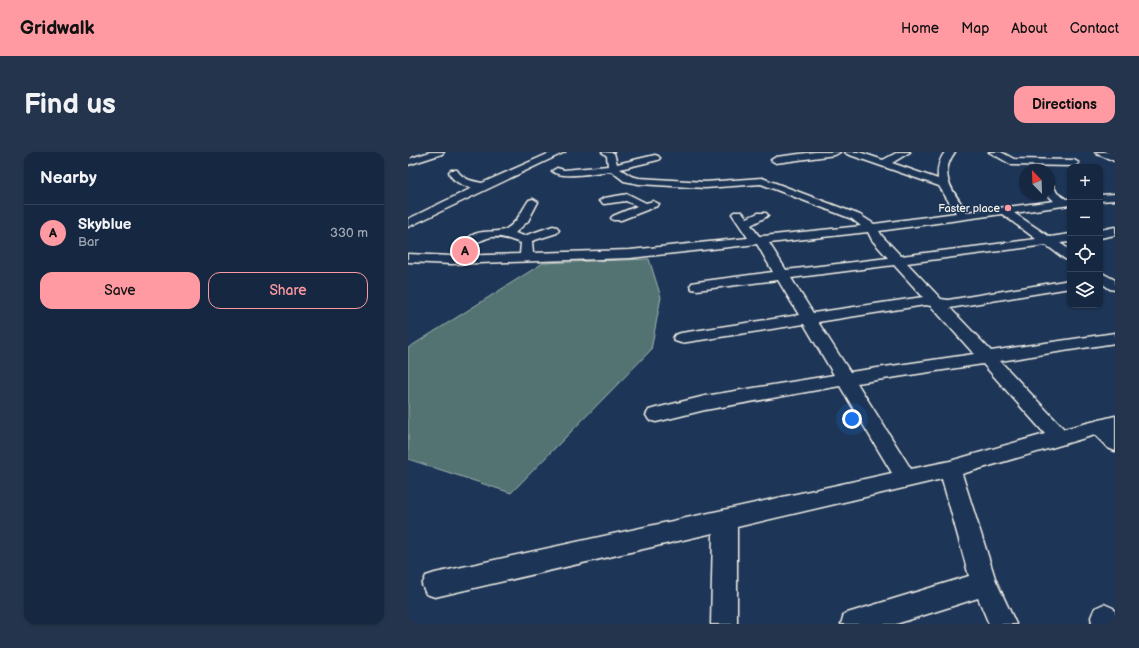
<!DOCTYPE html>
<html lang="en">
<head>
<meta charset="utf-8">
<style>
  :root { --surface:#162841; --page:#23344c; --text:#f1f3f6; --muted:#9ea6b1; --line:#35445a; --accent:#ff9aa2 }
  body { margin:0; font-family:"Balsamiq Sans",sans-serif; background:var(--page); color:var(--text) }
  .controls { position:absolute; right:12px; top:12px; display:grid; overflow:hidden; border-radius:8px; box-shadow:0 1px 3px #0004 }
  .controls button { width:36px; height:36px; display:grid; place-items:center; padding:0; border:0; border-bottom:1px solid var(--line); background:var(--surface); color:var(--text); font:20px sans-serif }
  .compass { position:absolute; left:611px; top:12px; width:36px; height:36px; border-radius:50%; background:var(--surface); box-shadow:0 1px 3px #0004; rotate:337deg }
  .you { position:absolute; left:444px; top:267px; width:14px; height:14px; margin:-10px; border:3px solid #fff; border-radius:50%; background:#1a73e8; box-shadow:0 0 0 6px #1a73e833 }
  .badge { display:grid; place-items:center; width:26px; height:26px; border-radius:50%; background:var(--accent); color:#111; font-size:13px; font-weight:700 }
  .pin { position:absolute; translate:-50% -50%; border:2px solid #fff; box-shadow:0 1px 4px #0006 }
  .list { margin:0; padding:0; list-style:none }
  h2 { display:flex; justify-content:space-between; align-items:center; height:52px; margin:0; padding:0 16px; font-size:17px }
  h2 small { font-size:13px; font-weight:400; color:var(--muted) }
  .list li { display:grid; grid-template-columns:26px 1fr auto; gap:12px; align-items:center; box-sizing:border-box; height:56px; padding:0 16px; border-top:1px solid var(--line) }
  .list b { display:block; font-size:15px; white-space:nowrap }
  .list p { margin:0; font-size:13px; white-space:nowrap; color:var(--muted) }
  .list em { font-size:13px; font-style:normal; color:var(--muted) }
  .actions { display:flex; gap:8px; padding:12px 16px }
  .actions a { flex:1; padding:9px 0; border:1px solid var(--accent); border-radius:12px; text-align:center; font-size:14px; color:var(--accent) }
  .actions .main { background:var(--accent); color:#111 }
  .icon { flex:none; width:22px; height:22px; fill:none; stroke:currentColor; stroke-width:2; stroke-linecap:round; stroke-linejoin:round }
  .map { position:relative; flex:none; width:707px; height:472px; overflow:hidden; border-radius:12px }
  header { display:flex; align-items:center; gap:24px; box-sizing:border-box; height:56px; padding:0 20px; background:var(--accent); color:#111 }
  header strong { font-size:19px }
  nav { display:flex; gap:22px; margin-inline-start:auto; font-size:14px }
  .intro { display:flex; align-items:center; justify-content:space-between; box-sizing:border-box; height:96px; padding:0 24px }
  h1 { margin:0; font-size:28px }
  .button { padding:10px 18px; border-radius:12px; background:var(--accent); color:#111; font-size:14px; font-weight:700 }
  main { display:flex; gap:24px; padding:0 24px }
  aside { flex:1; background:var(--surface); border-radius:12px; box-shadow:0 1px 3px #0004 }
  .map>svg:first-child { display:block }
</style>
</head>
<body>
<header>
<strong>Gridwalk</strong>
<nav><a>Home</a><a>Map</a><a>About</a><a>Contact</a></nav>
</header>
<div class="intro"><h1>Find us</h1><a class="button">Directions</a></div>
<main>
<aside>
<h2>Nearby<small></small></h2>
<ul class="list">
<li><span class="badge">A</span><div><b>Skyblue</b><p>Bar</p></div><em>330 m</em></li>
</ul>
<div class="actions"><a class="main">Save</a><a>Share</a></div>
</aside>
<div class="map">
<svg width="707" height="472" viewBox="0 0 707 472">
  <rect width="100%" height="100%" fill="#1d3557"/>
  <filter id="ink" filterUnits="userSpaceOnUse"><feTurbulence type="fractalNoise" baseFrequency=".025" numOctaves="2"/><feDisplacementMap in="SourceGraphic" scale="8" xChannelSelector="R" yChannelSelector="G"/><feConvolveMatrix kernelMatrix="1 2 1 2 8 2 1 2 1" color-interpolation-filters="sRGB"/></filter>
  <g filter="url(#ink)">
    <path fill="#527373" stroke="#a3b2ae" d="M241,107l12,38 -10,53 -140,143 -103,-34v-111l135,-85z"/>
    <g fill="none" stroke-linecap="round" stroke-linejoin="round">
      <defs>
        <g id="minor">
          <path d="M22,0h14l-2,2 -34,11v-6z"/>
          <path d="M144,0h13l-157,75v-8l64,-31c-8,-2 -21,-7 -23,-16l2,-2h6c5,9 15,11 25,13z"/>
          <path d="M194,0l12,1 3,11 38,-9 3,1 2,2 -2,2 -38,9 11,7 8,2 66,4 57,-4 98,37 14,9 82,-11 -17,-27 -92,-32 -2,-2h14l24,8 15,-8h12l-18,11 46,16c-1,-11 1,-19 7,-27h10c-18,24 -1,40 12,60l87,-11 -7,-7h2v-10l4,1 4,8 9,6h4v6l-56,8 36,24 20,-3v8l-10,1 10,7v10l-5,-1 -19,-14 -139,18 34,36 7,1 122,-20v8l-120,20 41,43 124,-18v10l-115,18 64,68 51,-13v35l-7,-3 -13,-13 -133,39 34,107 20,43h-27l-11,-26 -82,26h-55l3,-10 10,-3 115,-35 -27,-97 -205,48v97h-26l2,-91 -278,64 -9,-3 -4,-9 4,-9 9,-3 457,-100 -52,-87 -135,24 -49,12 -7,-2 -3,-5 3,-5 7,-2 49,-12 129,-21 -30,-51 -123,19 -6,-2 -2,-3 2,-3 6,-2 118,-18 -21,-35 -81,10 -5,-1 -2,-3 2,-3 5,-1 76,-10 -16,-28 -127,14 -179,6 -43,-2v-8l43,2 69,-2 1,-11c-10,-3 -18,-7 -29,-6 -8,1 -14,7 -22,5l-2,-3c8,-11 29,-5 38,-10 12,-7 16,-19 23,-29l4,-1 5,3 -10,19 -13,12 9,3 29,-10 4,1 2,3 -2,3 -25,8 1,12 97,-3 118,-12 -16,-24 2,-2h8l5,6 11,-5h8l2,2 -2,2 -15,8 8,11h4l98,-10 -9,-7 -91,-35 -56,4 -66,-4 -15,-3 -13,-10c-13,1 -50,9 -59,0l5,-3 7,2 44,-4 -1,-10zM594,62l34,25 -135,17 -19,-20 -3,-5zM460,80l4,8 16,18 -102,12 -17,-27zM486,113l29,32 -110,16 -22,-35zM517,153l6,1 43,48 -124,18 -32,-50zM575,212l62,70 -95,27 -39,8 -54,-86z"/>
          <path d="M407,0h25l-5,3 -59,8 -5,-3 5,-3z"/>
          <path d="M581,0h12l13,7 60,1 5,3 -5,3 -62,-1z"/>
          <path d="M687,0h13l7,3v6l-18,-7z"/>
          <path d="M220,42l18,9 7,-2 6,3 -2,2 -36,14h-8l-2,-2 2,-2 24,-10 -11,-5 -22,3 -5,-3 5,-3z"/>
          <path d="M707,42v6l-15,1v-6z"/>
          <path d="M707,75v8l-15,3v-8z"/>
          <path d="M692,120l15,8v10l-5,-1 -10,-7z"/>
          <path d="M696,452l9,4 2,3v13h-23l-1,-7 4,-9z"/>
        </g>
      </defs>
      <use href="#minor" stroke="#f4f1e8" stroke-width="3"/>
      <use href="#minor" fill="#1d3557" fill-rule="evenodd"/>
    </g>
  </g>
  <circle fill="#ff9aa2" stroke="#1d3557" stroke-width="1.5" cx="600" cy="56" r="4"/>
  <g text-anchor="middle" stroke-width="3" stroke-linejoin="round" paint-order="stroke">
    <g font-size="11" fill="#f4f1e8" stroke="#1d3557" text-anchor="end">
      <text x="592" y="60">Faster place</text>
    </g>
  </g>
</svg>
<div class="controls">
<button>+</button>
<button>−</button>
<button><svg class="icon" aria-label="locate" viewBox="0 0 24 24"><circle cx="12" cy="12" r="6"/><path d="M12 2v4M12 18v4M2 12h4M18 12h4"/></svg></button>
<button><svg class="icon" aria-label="layers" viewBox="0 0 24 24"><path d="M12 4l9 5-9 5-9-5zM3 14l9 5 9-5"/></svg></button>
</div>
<svg class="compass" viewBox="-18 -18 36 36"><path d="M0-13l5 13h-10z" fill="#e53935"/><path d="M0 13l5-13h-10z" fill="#9ea6b1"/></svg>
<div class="you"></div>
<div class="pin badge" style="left:57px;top:99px">A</div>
</div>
</main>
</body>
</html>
